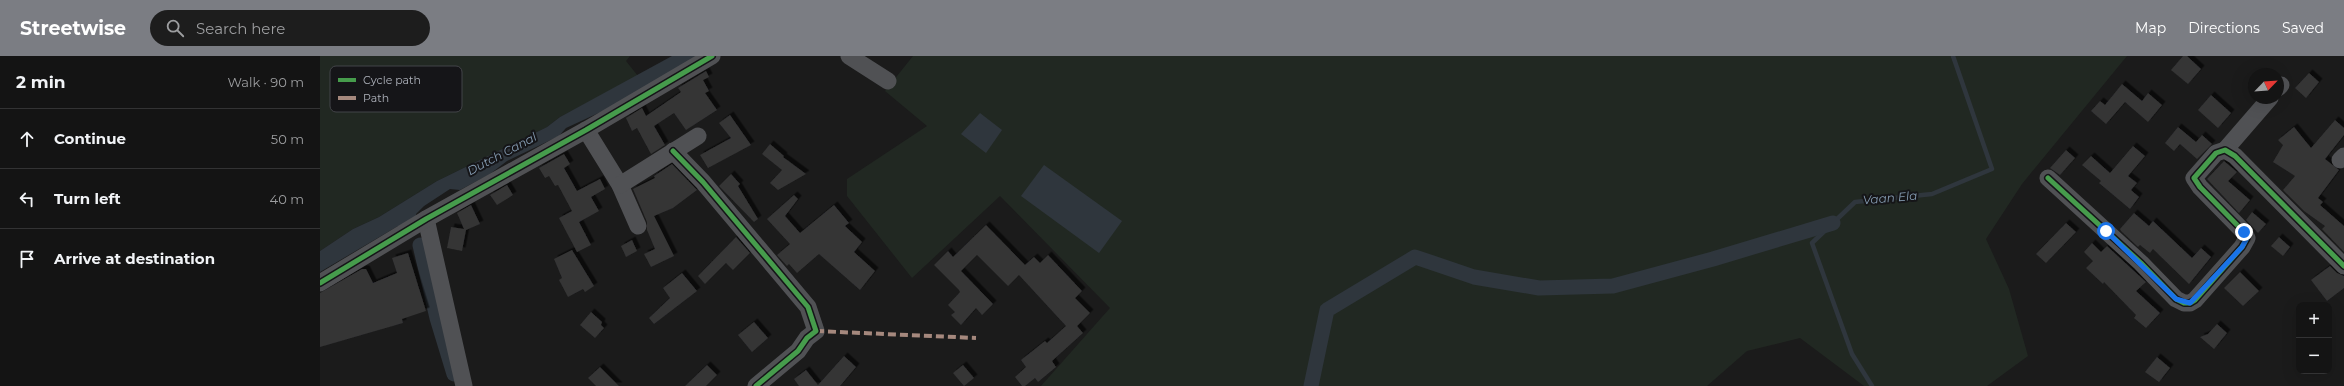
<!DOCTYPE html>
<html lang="en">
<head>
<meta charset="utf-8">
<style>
  :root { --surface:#141414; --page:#1d1d1d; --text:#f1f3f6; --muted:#9d9ea0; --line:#333334; --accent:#7b7d83 }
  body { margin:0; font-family:Montserrat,sans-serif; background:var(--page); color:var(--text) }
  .controls { position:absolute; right:12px; bottom:12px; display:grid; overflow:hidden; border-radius:8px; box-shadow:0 4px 16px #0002 }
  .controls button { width:36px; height:36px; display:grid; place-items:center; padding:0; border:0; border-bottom:1px solid var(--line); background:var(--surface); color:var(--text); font:20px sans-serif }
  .compass { position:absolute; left:1928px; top:12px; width:36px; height:36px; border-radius:50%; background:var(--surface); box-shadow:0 4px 16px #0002; rotate:65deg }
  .stop { position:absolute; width:12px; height:12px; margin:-9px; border:3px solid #1a73e8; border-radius:50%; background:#fff }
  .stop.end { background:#1a73e8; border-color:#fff; box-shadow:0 1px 4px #0008 }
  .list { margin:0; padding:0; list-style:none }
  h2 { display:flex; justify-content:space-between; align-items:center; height:52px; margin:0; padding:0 16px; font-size:17px }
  h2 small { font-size:13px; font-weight:400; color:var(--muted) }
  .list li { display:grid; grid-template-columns:26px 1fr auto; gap:12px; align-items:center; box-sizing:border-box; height:60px; padding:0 16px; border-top:1px solid var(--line) }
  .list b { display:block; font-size:15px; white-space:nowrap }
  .list em { font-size:13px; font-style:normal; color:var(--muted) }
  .icon { flex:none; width:22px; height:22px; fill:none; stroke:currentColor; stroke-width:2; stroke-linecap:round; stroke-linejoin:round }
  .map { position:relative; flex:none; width:2024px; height:330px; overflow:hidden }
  header { display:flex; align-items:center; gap:24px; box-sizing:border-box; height:56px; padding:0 20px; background:var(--accent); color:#fff }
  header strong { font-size:19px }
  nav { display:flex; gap:22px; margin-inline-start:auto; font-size:14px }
  .search { width:280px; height:36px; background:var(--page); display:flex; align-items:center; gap:10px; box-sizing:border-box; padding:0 14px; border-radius:22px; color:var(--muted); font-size:15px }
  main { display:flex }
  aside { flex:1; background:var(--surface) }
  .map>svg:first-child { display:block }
</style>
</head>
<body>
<header>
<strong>Streetwise</strong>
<div class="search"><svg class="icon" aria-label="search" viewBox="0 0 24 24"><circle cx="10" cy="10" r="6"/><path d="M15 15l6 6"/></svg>Search here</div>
<nav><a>Map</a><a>Directions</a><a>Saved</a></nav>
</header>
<main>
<aside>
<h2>2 min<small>Walk · 90 m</small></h2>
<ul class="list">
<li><svg class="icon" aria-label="ahead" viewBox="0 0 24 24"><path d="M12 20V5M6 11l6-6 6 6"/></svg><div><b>Continue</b></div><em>50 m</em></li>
<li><svg class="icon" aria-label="left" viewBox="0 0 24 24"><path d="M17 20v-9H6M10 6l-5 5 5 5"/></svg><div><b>Turn left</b></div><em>40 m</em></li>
<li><svg class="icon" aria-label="arrive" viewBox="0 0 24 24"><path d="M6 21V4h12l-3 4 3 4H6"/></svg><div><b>Arrive at destination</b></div></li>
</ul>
</aside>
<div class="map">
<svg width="2024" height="330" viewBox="0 0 2024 330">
  <defs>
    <filter id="shadow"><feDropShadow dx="3.5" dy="-3.5" stdDeviation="0" flood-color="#0009"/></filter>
  </defs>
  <rect width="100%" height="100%" fill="#1b1b1b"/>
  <g fill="#212822">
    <path d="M0,0h310l-4,5 12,15 -78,41 -13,10 -110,54 -58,36 -26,12 -33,22z"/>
    <path d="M593,0h1214l-105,128 -36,55 23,50 19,67 -41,30h-123l-64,-48 -53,13 -40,35h-666l69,-78 -110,-112 -88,82 -65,-82v-17l80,-53 -42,-35z"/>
  </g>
  <g fill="#2f363d">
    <path d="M352,0h28l-95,54 -39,18 -7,8 -52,25 -17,13 -30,16 -10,-1 -26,17 -8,8 -1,13 -17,-1 -78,46v-21l33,-22 26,-12 58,-36 110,-54 13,-10z"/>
    <path d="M660,57l22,17 -16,23 -25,-19z"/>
    <path d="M724,109l78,56 -23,32 -78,-57z"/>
  </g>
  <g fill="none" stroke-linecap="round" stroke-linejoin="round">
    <path stroke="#2f363d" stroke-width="4.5" d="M1552,330l-20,-32 -40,-111 43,-41 77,-8 60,-25 -39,-113"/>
    <g stroke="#2f363d" stroke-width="15">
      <path d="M100,189l17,73 17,56"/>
      <path d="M991,330l16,-76 88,-53 59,20 65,11 74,-2 100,-27 120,-36"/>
    </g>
  </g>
  <g fill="#343435" filter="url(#shadow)">
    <path d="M1863,0h4l14,13 -13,15 -17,-14z"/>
    <path d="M386,15l3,6 -6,3 6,11 -4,2 12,17 -31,20 -12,-17 -20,13 11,19 -14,9 -14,-26 -5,3 -6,-13 16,-10 4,8 35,-24 -3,-4z"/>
    <path d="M1989,17l10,9 -13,16 -11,-10z"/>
    <path d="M1802,28l20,17 6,-8 14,12 -14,17 -23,-20 -19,22 -15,-13 9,-10 5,4z"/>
    <path d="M1891,39l20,18 -13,15 -20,-18z"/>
    <path d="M410,59l21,30 -43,23 -8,-13 31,-17 -12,-15z"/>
    <path d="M2015,64l9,8v7l-19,24 14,11 -21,28 5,4 -3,3 24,21v26l-22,-23 3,-3 -21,-15 -21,-21 12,-14 -22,-14 10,-17 -5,-5 16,-13 17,21z"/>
    <path d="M1858,71l18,15 6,-7 10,9 -15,15 -17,-15 -6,7 -9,-8z"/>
    <path d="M450,88l14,12 -1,1 23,17 -28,16 -8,-7 12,-13 -20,-16z"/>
    <path d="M1813,90l12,10 -17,20 9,7 -6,7 8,7 -9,12 -31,-26 2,-2 -19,-16 9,-9 19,17z"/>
    <path d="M1746,94l9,8 -15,17 -10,-7z"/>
    <path d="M244,98l6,10 -6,4 13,23 23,-12 5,10 -14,8 8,14 -20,11 12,23 -14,7 -18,-34 13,-7 -14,-26 -3,1 -6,-10 -4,2 -6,-10z"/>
    <path d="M1904,105l13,11 -9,9 22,19 -11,13 -32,-34z"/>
    <path d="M352,108l25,26 -24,18 -19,8 20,40 -23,11 -7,-13 11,-5 -8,-19v-8l-14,-33 22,-11 -1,-2z"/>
    <path d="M411,118l9,10 -2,2 20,33 -4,3 -35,-36z"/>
    <path d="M187,129l6,10 -16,10 -7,-10z"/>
    <path d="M474,139l4,4 -13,17 15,17 34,-28 15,18 -4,3 17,16 -8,10 21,19 -15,19 -41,-36 -22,19 -8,-9 -2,2 -10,-11 13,-11 -23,-25z"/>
    <path d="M151,149l9,19 -14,6 -4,21 -15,-3 4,-21 13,2 -7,-16z"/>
    <path d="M1932,156l14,12 -8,9 -12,-13z"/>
    <path d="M1814,157l15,13 4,-5 39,37 9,-10 10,9 -22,27 -36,-35 -3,4 -10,-8 -2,2 -17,-16 -1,-2z"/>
    <path d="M1746,167l10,9 -30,31 -10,-9z"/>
    <path d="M666,169l39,40 9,-8 6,6 8,-8 34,36 -7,7 15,15 -13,13 6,7 -31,28 4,6 -18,15 -3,-4 -10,8h-3l-7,-9 11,-10 -5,-7 24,-19 2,2 19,-17 -47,-51 -11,11 -31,-31 -16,16 32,33 -11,11 -6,-7 -15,17 -10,-10 4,-3 -7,-7 12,-13 -1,-2 -25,-25 14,-14 5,6z"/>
    <path d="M416,181l14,16 -17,17 -7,-7 -21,21 -7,-8z"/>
    <path d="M1959,181l11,10 -7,9 -12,-10z"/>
    <path d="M312,184l5,11 -11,6 -5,-11z"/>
    <path d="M1772,187l9,9 6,-6 39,36 -10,9 24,22 -14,15 -12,-10 2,-3 -32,-33 -1,2 -17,-16 7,-7 -9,-9z"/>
    <path d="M252,194l22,36 -9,6 -2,-3 -15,8 -9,-17 3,-2 -8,-19z"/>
    <path d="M88,197l18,58 -24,8 1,4 -83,24v-54l42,-24h4l7,14 24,-10 -5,-15z"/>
    <path d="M2010,210l7,7 7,3v12l-17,13 -16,-21z"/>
    <path d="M1920,216l19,19 -16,15 -19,-18z"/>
    <path d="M362,217l15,18 -43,33 -5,-6 21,-20 -7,-10z"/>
    <path d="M271,256l11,10 -1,3 3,3 -9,10 -15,-13z"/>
    <path d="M434,266l14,16 -16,14 -14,-17z"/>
    <path d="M1897,268l10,9 -13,16 -14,-12 8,-3z"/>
    <path d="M524,300l12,11 -16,19h-41l-5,-7 12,-9 12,15z"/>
    <path d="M1837,301l13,11 -11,14 -14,-10z"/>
    <path d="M387,309l10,10 -11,11h-21z"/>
    <path d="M643,309l11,13 -10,8 -11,-13z"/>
    <path d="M280,311l19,19h-23l-8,-8z"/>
  </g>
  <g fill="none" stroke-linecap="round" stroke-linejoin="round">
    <g stroke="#505154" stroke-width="17">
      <path d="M529,0l39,25"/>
      <path d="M1958,32l3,-3"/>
      <path d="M266,74l34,55 18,41"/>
      <path d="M1905,94l45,-52"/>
      <path d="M353,95l30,31 105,125 8,24 -9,7 -9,13 -42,35"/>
      <path d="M2020,104l4,-4"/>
      <path d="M1728,122l93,85 35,36 8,4h6l5,-3 47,-53 5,-9 -3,-6 -44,-45 -6,-9 22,-25 9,-3 10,6 109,110"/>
      <path d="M300,129l78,-49"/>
      <path d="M106,163l38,167"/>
      <path d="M0,227l106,-64 160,-89 126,-74"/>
    </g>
    <path stroke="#a5887d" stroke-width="4" stroke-dasharray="8 4" stroke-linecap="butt" d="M496,275l160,7"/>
    <defs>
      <g id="cycleway">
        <path d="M353,95l30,31 105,125 8,24 -9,7 -9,13 -42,35"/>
        <path d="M1728,122l93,85 35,36 8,4h6l5,-3 47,-53 5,-9 -3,-6 -44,-45 -6,-9 22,-25 9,-3 10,6 109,110"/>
        <path d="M0,227l106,-64 160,-89 126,-74"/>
      </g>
    </defs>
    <use href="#cycleway" stroke="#151518" stroke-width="8"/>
    <use href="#cycleway" stroke="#469c4c" stroke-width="5"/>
  </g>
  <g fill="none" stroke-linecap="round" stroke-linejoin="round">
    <path stroke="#1a73e8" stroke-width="5" d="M1786,175l70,68 14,4 52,-56 5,-9 -3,-6"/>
  </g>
  <g text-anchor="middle" stroke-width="4" stroke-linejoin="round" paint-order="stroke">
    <g font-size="12" font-style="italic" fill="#879eb4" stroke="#151518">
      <text transform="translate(182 98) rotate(-28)" y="4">Dutch Canal</text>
      <text transform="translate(1570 142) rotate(-5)" y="4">Vaan Ela</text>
    </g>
  </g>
  <rect x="10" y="10" width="132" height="46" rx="6" fill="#151518" stroke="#434449" stroke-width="1"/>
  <rect x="18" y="22" width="18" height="4" fill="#469c4c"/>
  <rect x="18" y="40" width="18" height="4" fill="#a5887d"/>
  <g font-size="11" fill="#aeb2bb">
    <text x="43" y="28">Cycle path</text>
    <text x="43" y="46">Path</text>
  </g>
</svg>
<div class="controls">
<button>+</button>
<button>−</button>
</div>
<svg class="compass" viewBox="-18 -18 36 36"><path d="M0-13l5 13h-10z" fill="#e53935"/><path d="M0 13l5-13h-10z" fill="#9d9ea0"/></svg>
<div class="stop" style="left:1786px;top:175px"></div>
<div class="stop end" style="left:1924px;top:176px"></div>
</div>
</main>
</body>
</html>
